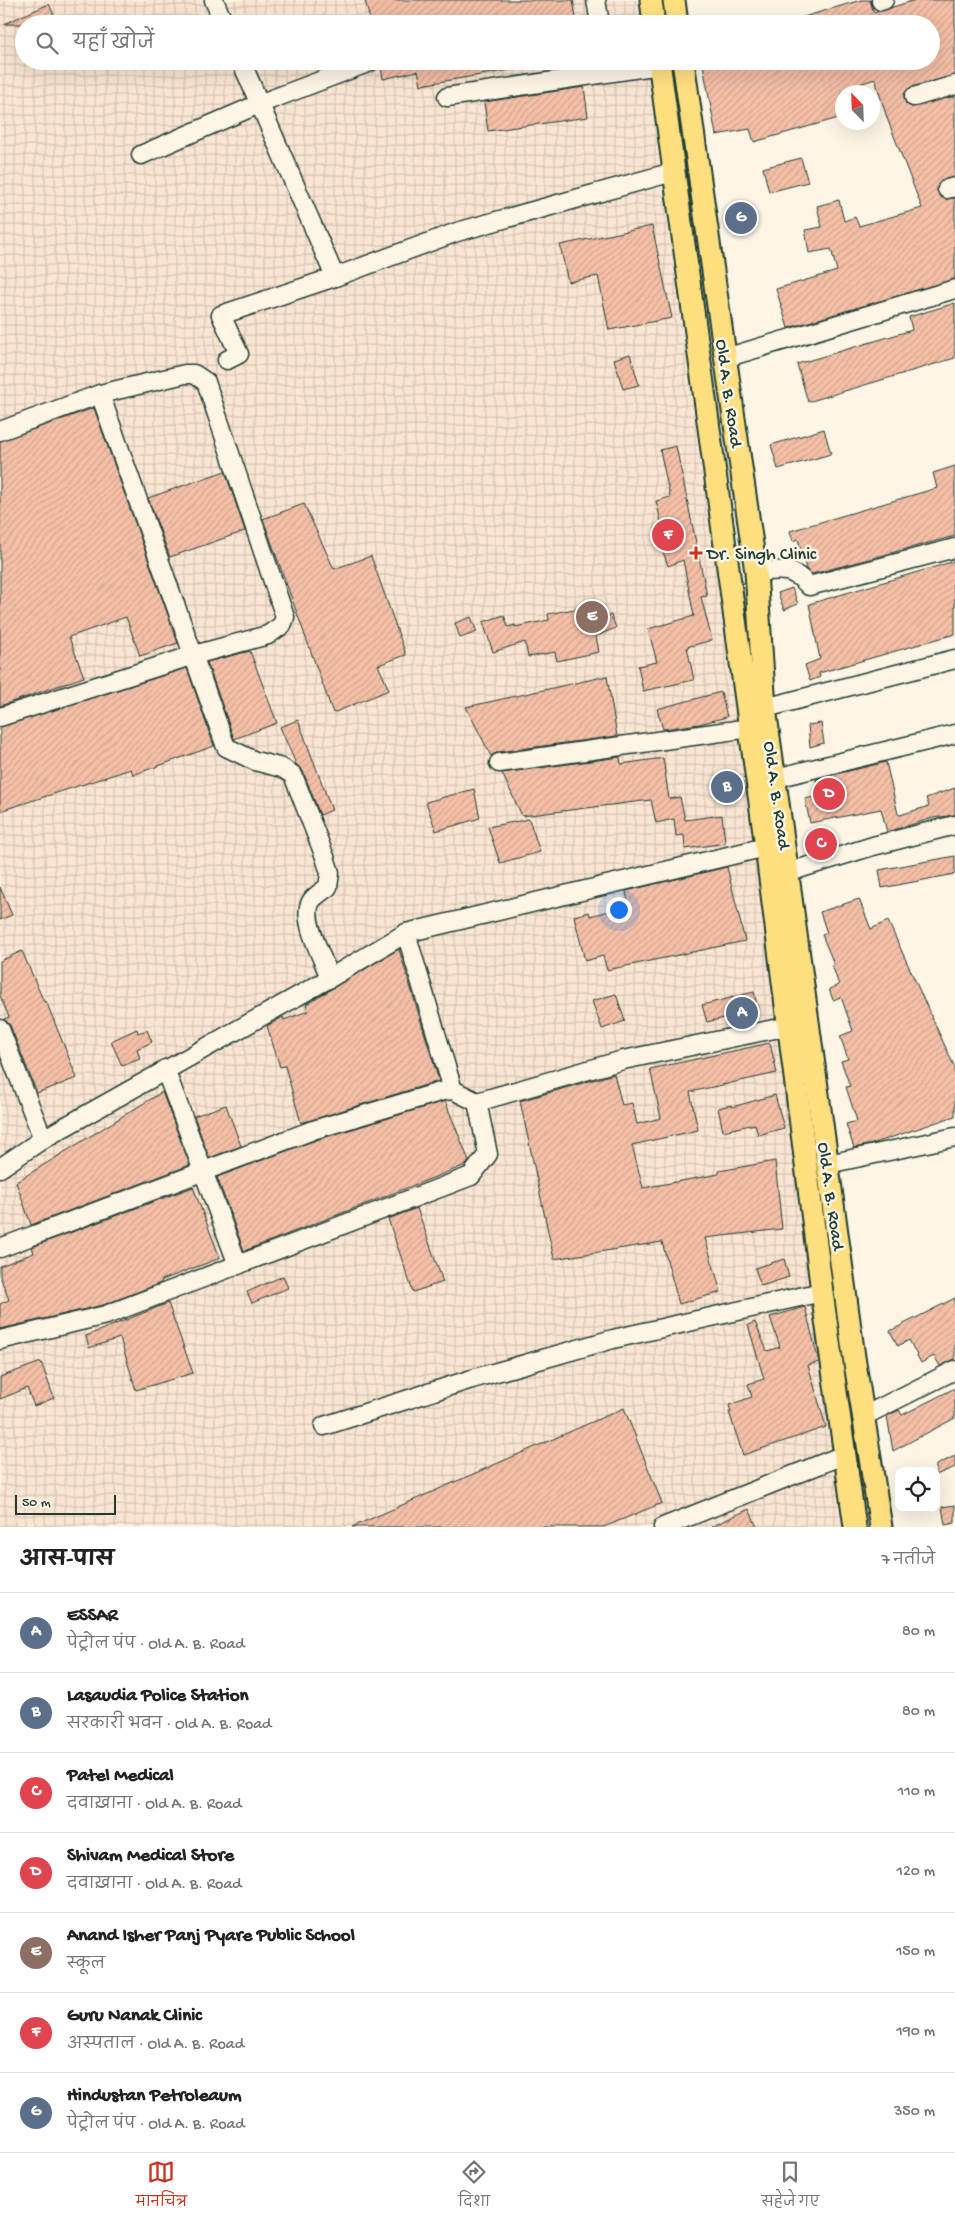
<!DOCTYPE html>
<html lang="hi">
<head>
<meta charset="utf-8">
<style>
  :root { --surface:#fff; --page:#f2f2f2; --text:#222; --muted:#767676; --line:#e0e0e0; --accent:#c8321e }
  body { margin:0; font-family:"Gochi Hand","Playpen Sans Deva",sans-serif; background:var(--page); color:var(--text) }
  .controls { position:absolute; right:15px; bottom:15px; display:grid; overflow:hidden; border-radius:10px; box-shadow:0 5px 20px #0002 }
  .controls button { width:45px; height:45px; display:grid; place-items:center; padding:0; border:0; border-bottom:1px solid var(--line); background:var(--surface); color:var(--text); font:25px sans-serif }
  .compass { position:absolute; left:835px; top:85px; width:45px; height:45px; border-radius:50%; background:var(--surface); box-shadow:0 5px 20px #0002; rotate:337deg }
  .scale { position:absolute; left:15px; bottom:12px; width:101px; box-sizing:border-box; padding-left:5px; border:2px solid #1f3d34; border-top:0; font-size:14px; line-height:18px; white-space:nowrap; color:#1f3d34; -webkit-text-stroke:4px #fcf5e5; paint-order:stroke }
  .you { position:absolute; left:618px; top:909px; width:18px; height:18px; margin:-12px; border:4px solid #fff; border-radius:50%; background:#1a73e8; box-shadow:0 0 0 8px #1a73e833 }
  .badge { display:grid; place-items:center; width:32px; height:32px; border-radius:50%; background:var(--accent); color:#fff; font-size:16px; font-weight:700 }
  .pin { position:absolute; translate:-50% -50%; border:2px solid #fff; box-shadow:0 1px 5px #0006 }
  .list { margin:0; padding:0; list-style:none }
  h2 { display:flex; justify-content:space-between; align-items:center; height:65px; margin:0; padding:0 20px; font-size:21px }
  h2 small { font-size:16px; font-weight:400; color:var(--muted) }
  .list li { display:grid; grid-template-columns:32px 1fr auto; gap:15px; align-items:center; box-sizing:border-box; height:80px; padding:0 20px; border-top:1px solid var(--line) }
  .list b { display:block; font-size:19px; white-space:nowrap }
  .list p { margin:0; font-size:16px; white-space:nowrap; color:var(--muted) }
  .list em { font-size:16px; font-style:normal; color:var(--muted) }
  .icon { flex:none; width:28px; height:28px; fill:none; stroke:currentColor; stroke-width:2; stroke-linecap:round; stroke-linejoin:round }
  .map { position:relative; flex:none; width:955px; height:1527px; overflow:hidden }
  .search { position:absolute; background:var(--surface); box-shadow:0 5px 20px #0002; left:15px; right:15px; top:15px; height:55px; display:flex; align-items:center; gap:12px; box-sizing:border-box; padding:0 18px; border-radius:28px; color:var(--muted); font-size:19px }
  .sheet { height:625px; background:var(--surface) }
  nav { display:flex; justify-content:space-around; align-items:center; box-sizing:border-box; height:70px; border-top:1px solid var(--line); background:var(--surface); font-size:14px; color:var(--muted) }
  nav a { display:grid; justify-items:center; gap:2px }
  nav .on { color:var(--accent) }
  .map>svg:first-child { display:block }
</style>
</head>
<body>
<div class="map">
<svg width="955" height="1527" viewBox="0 0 955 1527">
  <defs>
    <pattern id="industrial-grid" width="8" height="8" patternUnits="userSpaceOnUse" patternTransform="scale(1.25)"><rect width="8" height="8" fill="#fae5d2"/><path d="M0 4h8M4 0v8" fill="none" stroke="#d6c5b5"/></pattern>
    <pattern id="building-hatch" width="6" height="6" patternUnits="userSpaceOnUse" patternTransform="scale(1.25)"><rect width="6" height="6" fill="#f4bfa7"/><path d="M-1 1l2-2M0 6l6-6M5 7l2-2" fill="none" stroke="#d1a590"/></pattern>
  </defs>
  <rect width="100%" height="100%" fill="#fcf5e5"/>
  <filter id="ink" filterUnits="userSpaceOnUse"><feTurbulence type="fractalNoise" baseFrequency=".02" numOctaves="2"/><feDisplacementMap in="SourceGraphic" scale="10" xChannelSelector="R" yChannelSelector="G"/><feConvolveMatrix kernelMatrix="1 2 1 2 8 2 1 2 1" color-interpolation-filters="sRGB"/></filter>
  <g filter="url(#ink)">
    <path fill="url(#industrial-grid)" d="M0,0h639l3,24h-618v37h623l16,129 146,1062 33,275h-842z"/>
    <g fill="url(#building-hatch)" stroke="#1f3d34">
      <path d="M365,0h208l4,24h-206z"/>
      <path d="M861,0h9l4,13 41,-13h40v75l-44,12 -7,8 2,9 6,3 43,-11v81l-15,4 -3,10 7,8 11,-1v81l-167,49 -12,-39 61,-18 -6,-22 -22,4 -4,-23 17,-3 -5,-21 22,-6 5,21 11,-4 4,9 63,-18 -35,-90 -12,-39 -24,8 2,5h-11v25l-88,25 -4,-13 -34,6 -13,-70 19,-4h209v-37h-90l-1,-3 -9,3h-40l-1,-3z"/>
      <path d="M49,4l9,20h-54z"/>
      <path d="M380,61h147l1,6 -107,18 -3,-14 -35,8z"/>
      <path d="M584,87l4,30 -100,14 -4,-29z"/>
      <path d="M801,158l7,24 -39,10 -6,-24z"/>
      <path d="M652,226l20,92 -63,12 -11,-54 -30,6 -8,-37z"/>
      <path d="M955,303v55l-147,44 -11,-38 115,-34 -3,-13z"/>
      <path d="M630,354l9,31 -16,4 -9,-30z"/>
      <path d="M94,408l84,235 -38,13 -14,-39 -57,20 15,40 -84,29v-265z"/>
      <path d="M824,429l7,25 -53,15 -7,-24z"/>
      <path d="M676,446l31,150 -6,1 11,43 -25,7 7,33 -51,11 -5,-25 19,-4 -9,-33 46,-13 -11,-56 -15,6 -13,-38 7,-2 -6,-25 14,-4 -10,-47z"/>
      <path d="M955,466v70l-143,38 -6,-5 -8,-30 -5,2 -3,-10 147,-43 -4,-15z"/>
      <path d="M225,471l20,60 -75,26 -22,-59z"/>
      <path d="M304,504l30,65 37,-13 35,99 -28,10 11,25 -56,23 -70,-194z"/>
      <path d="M955,561v22l-3,1 3,11v39l-136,39 1,4 -10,4 -5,-16 15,-6 -11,-55z"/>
      <path d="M792,588l6,16 -14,6 -6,-17z"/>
      <path d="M590,606l3,17 18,-8 5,13 -20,8 3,16 -42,9 -2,-9 -27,5 -3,-15 -32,10 -10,-30 21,-7 4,12 7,-2v2l34,-7 -1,-6z"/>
      <path d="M471,617l6,15 -17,6 -5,-15z"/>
      <path d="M250,651l27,72 -43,16 -27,-77z"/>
      <path d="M187,668l27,78 -81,29 -2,-6 -131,42v-84z"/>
      <path d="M607,676l10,60 -119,16 -7,4 -25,-49z"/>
      <path d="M721,692l6,25 -28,7 -36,5 -6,-20z"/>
      <path d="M298,720l34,90 -12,5 -17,-44 -7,-7 -16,-37z"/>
      <path d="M821,723l3,20 -14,4 -2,-22z"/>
      <path d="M620,757l1,7 42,-6 6,41 11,-2 5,23 37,-5 3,28 -40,6 -1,-14 -8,1 -2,-17 -18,4 -5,-23 -129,16 -20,-43z"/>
      <path d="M886,762l12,52 2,1 29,-9 -3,-8 29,-10v27l-22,3 -46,14 -6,-23 -71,14 -5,-24 14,-3 -3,-17z"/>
      <path d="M474,789l6,29 -44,13 -10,-29z"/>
      <path d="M529,819l11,33 -40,11 -12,-36z"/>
      <path d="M955,856v18l-73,14 -3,-18z"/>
      <path d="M727,867l18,74 -138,29 -4,-14 -18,5 -11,-45 15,-4 1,4 39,-10 -3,-15z"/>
      <path d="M0,887l12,28 -12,5z"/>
      <path d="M859,899l12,30 17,-8 67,147v48l-83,28 -18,4 -8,-24 11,-3 -11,-34 4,-1 -9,-25 7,-2 -8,-23 13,-5 -12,-34 -8,3 -4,-11 10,-4 -7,-20 2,-1 -12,-29 5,-2 -7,-21z"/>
      <path d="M399,949l40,132 -138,42 -16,-57 -5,1 -13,-41 16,-9 1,3 24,-9 -2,-7z"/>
      <path d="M22,951l22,51 2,-1 31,77 -40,15 -27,-68 -6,-6 5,-2 -9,-21v-35z"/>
      <path d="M754,992l4,18 -51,12 -5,-17z"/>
      <path d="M616,994l9,27 -23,8 -10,-28z"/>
      <path d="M137,1029l1,4 9,-3 5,12 -15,7 3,10 -18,7 -11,-25z"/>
      <path d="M770,1043l7,30 -87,19 8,38 -66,15 11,43 76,-14v-3l56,-10 7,68 -77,9 16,54 -42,12 -17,-62 -108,17 -34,-158 94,-27 8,31 10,-2 5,21 24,-6 -11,-49z"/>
      <path d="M162,1092l28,73 -159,60 -15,-43z"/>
      <path d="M775,1095l9,33 -26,7 -3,-11 -32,7 -5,-23 13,-3 1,2z"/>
      <path d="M445,1101l24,60 -3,4 -222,86 -27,-74 99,-37z"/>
      <path d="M226,1105l15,41 -32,12 -15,-42z"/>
      <path d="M193,1187l27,71 -58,22 -1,3 -58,22 -103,24v-25l9,-4 -9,-24v-10l34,-13 -2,-6z"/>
      <path d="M417,1208l26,74 -30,10 -25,-73z"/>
      <path d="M784,1259l5,18 -28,9 -6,-18z"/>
      <path d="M283,1276l5,12 -36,15 -5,-11z"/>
      <path d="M955,1298v61l-15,7 -6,-10 -13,7 -12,-23 -11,6 -8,-15z"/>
      <path d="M168,1303l25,70 -57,17 -16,-52 -31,10 -3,-12z"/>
      <path d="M805,1307l14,55 -11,3 18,62 -83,28 -14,-43h2l-2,-7 23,-8 -4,-13 16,-5 -16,-54 7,-3 12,29 13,-4 -10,-30z"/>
      <path d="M41,1362l13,36 -20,8 -7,-18 -27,11v-22z"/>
      <path d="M955,1388v30l-62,33 -6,-35 12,-6 3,5z"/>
      <path d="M624,1408l38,95 -58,24h-252z"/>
      <path d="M955,1456v11l-19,8v-10z"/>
      <path d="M955,1505v18l-10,2 -3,-18z"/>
      <path d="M749,1509l8,18h-46z"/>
    </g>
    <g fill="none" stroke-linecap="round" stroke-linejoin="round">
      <defs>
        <g id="minor">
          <path d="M214,0l10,24"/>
          <path d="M596,0l4,24"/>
          <path d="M881,1l3,-1"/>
          <path d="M241,61l94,216"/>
          <path d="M447,97l213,-32"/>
          <path d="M914,97l41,-12"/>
          <path d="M141,155l118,-51 111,-42"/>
          <path d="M947,189l8,-2"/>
          <path d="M725,358l230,-69"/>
          <path d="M227,360l12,-6 -18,-39 114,-38 122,-45 216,-60"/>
          <path d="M100,394l126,353 29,14 27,7 11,7 32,82 5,16 -2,14c-5,4 -12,8 -16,13 -13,17 12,60 18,78"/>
          <path d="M0,431l100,-37 85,-20h9l12,8 79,235 -3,8 -14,10 -74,20 -194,62"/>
          <path d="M756,572c24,-2 35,-6 53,14l146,-38"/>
          <path d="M765,708l190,-49"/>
          <path d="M499,763l251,-35"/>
          <path d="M776,778l179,-44"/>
          <path d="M789,872l84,-26 82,-21"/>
          <path d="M406,933l47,157"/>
          <path d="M0,1029l43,110"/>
          <path d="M165,1069l73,196"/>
          <path d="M828,1164l127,-27"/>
          <path d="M0,1168l43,-29 287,-161 76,-45 360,-86"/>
          <path d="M0,1248l313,-118 130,-39 10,-1 24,12 146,-42 166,-34"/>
          <path d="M0,1340l106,-25 365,-139 17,-22 -11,-52"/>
          <path d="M864,1416l91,-46"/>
          <path d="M324,1426l148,-47 141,-40 209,-47"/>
          <path d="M663,1527l183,-73"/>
        </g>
        <g id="major">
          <path d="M651,0l3,24"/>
          <path d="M674,0l3,24"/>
          <path d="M659,61l107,786 56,445 33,235"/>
          <path d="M683,61l73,511 9,136 89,649 27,170"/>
        </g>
      </defs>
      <use href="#minor" stroke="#1f3d34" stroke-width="21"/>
      <use href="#major" stroke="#1f3d34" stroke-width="25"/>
      <use href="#minor" stroke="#fcf5e5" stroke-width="18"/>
      <use href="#major" stroke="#fedf80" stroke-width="21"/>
    </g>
  </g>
  <path fill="#c8321e" stroke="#fcf5e5" stroke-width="2" d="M693.5 545.5h5v5h5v5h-5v5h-5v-5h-5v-5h5z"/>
  <g text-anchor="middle" stroke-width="5" stroke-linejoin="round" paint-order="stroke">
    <g font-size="18" fill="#1f3d34" stroke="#fcf5e5">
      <text transform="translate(730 393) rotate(82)" y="6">Old A. B. Road</text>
      <text transform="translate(778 795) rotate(82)" y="6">Old A. B. Road</text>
      <text transform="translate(832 1196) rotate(82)" y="6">Old A. B. Road</text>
    </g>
    <g font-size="18" fill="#1f3d34" stroke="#fcf5e5" text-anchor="start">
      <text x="707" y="559">Dr. Singh Clinic</text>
    </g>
  </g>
</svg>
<div class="controls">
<button><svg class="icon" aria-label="locate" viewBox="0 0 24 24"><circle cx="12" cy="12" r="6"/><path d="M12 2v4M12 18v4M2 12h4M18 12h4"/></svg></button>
</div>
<svg class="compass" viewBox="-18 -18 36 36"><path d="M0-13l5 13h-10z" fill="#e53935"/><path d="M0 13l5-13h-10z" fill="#767676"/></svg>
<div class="scale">50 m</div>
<div class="you"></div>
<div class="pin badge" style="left:742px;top:1013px;background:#5c6f8a">A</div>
<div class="pin badge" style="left:727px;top:787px;background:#5c6f8a">B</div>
<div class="pin badge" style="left:821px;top:844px;background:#e0444e">C</div>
<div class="pin badge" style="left:829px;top:794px;background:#e0444e">D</div>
<div class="pin badge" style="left:592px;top:617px;background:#8d6e63">E</div>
<div class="pin badge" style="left:668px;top:535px;background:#e0444e">F</div>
<div class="pin badge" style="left:741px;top:218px;background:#5c6f8a">G</div>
<div class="search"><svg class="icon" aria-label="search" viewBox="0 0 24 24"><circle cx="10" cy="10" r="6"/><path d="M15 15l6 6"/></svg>यहाँ खोजें</div>
</div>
<section class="sheet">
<h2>आस-पास<small>7 नतीजे</small></h2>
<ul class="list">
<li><span class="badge" style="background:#5c6f8a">A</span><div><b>ESSAR</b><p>पेट्रोल पंप · Old A. B. Road</p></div><em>80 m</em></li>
<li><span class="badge" style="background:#5c6f8a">B</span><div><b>Lasaudia Police Station</b><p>सरकारी भवन · Old A. B. Road</p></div><em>80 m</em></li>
<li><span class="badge" style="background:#e0444e">C</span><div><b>Patel Medical</b><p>दवाख़ाना · Old A. B. Road</p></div><em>110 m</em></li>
<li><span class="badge" style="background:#e0444e">D</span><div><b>Shivam Medical Store</b><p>दवाख़ाना · Old A. B. Road</p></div><em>120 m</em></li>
<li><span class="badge" style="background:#8d6e63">E</span><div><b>Anand Isher Panj Pyare Public School</b><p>स्कूल</p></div><em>150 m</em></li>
<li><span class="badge" style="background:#e0444e">F</span><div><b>Guru Nanak Clinic</b><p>अस्पताल · Old A. B. Road</p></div><em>190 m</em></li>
<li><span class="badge" style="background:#5c6f8a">G</span><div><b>Hindustan Petroleaum</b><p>पेट्रोल पंप · Old A. B. Road</p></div><em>350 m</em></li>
</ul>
</section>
<nav>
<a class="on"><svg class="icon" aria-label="map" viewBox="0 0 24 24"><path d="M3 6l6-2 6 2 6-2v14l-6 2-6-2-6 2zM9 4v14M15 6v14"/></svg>मानचित्र</a>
<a><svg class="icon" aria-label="directions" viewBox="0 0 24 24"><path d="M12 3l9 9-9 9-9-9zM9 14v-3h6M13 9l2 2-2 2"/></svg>दिशा</a>
<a><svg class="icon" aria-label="saved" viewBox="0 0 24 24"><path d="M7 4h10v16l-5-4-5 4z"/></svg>सहेजे गए</a>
</nav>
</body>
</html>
